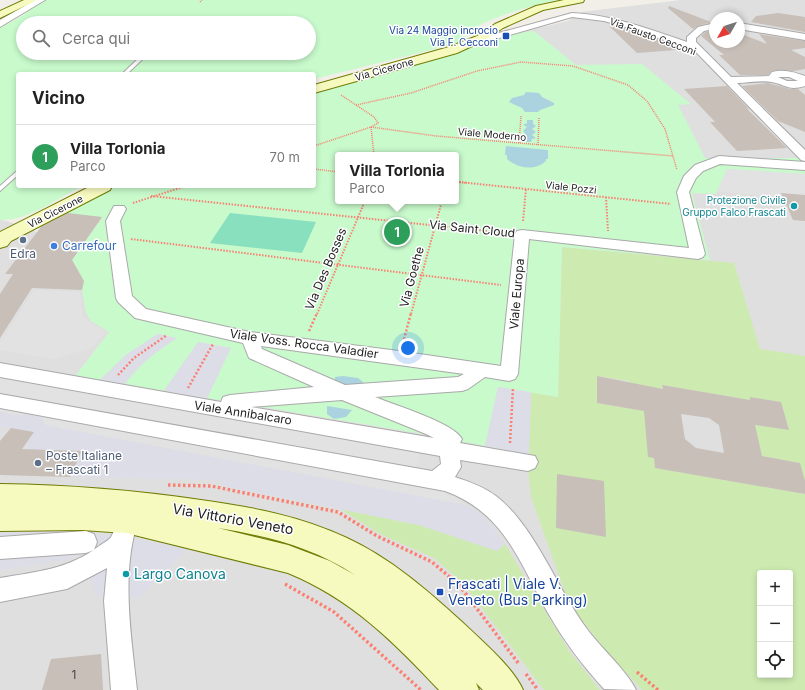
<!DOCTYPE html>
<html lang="it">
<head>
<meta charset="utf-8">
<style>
  :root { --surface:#fff; --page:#f6f6f6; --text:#222; --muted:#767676; --line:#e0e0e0; --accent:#d40000 }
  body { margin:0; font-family:Inter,sans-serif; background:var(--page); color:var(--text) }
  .controls { position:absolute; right:12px; bottom:12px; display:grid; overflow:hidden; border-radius:4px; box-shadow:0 2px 6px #0003 }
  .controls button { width:36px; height:36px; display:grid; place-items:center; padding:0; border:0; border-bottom:1px solid var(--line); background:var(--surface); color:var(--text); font:20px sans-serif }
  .compass { position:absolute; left:709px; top:12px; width:36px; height:36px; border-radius:50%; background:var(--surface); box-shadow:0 2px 6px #0003; rotate:231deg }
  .you { position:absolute; left:408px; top:348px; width:14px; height:14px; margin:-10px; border:3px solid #fff; border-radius:50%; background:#1a73e8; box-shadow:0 0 0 6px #1a73e833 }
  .badge { display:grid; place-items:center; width:26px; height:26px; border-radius:50%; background:var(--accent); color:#fff; font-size:13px; font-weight:700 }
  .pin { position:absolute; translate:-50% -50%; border:2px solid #fff; box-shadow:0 1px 4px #0006 }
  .popup { position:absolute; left:335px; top:152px; width:124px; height:52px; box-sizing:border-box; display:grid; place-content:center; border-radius:4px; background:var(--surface); filter:drop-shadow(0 1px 3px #0005); font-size:13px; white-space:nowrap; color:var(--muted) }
  .popup b { font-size:15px; color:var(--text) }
  .popup::after { content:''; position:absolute; left:50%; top:100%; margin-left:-8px; border:8px solid transparent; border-top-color:var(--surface) }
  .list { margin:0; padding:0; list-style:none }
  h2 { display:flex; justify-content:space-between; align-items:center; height:52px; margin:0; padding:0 16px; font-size:17px }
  h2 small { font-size:13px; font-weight:400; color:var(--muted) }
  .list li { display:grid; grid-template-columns:26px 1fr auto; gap:12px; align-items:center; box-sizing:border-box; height:64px; padding:0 16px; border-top:1px solid var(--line) }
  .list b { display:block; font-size:15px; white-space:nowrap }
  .list p { margin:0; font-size:13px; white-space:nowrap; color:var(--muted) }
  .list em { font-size:13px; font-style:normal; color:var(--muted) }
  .icon { flex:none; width:22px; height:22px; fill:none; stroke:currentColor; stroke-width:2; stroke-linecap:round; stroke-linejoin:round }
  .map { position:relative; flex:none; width:805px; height:690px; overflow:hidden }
  .search { position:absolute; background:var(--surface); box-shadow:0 2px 6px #0003; left:16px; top:16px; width:300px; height:44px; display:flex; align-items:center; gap:10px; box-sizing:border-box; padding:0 14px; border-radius:22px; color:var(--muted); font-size:15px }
  .panel { position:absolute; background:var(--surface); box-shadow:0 2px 6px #0003; left:16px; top:72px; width:300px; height:116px; border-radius:4px }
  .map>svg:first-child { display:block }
</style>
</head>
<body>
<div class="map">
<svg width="805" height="690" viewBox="0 0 805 690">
  <rect width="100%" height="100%" fill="#f2efe9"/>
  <path fill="#e0dfdf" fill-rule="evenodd" d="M681,0h124v690h-805v-470l7,1 30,11 7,-8 71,-38h199l21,-102 182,-51 51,-12 13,-9zM715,18h24v24h-24zM338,155h118v46h-118zM760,573h30v102h-30z"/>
  <g fill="#cdebb0" fill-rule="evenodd">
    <path d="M562,247l172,16 26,86 45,7v125l-5,-18 -38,-7 -7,-31 34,5 -8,-28 -31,-5v3l-88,-15 1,4 -33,-5 -1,-3 -32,-5v27l53,9 -2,45 6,1 2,10 149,26v196h-163l-34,-37 -39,-49 -38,-107 -3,-28 3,-77 27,5zM760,573h30v102h-30z"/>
    <path d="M340,509l79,16 78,26 8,-7 64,107 31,39h-56l-82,-108 -28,-24 -54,-24z"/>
  </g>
  <g fill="#c8facc" fill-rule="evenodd">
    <path d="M44,0h513c-23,5 -73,18 -90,34 -2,2 -3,5 -4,8l-149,37v-5h-296v112h64c-23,12 -57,36 -82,34v-192l25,-14 -1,-1zM23,23h286v30h-286z"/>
    <path d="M534,31l42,34 66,-1 49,40 -13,1 27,53h94l6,6v10l-78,-5 -11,25 -24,-1 18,67 -148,-13 -4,150 -60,-10 -13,59 -56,-11 -222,-37 24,-50 -33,-6 -34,49 -39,-7c14,-19 32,-33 51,-46l-18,-4 -31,20 -27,26 -24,-5 33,-43 -18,-11 -5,-8 -4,-23 2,-9 -12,-21 30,-42 -39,-5 52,-27h199v-96l203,-57zM522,95c9,1 29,1 32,10 -15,7 -28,3 -42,-1zM506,147l42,12h-41v-4h-2zM338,155h118v46h-118z"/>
  </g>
  <path fill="#88e0be" d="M230,213l86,9 -14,31 -92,-10z"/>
  <g fill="#e2e2e2">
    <path d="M727,169l78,5v21l-26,-2 2,4 -64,-6z"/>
    <path d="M34,290l46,2 2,22 7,8 17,10 -15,16 -36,11 -55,-9v-7z"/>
    <path d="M0,376l420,73 -5,23 -415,-74z"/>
    <path d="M0,405l452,83 8,16 -415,-79 -2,-6 -43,-7z"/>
  </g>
  <g fill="#dddde8">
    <path d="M158,334l19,4 -30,21 -13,13 -9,12 -25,-4 27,-26z"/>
    <path d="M198,342l33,6 -24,50 -43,-7z"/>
    <path d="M498,387l33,5 -2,63 -44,-9z"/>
    <path d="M27,410l13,5 5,10 415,79 12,4 10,7 23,29 -8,7 -78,-26 -199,-40 1,-5 -151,-3 -41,-27 -3,-7 8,-11 -34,-6v-14l22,4z"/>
    <path d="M85,522l4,12 101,13 -52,51 -42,-2 -12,-45 -17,9 -67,10v-44z"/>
  </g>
  <g fill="#aad3df">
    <path d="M526,92l13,1 3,4 12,6v2l-14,5 -2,2h-13l-3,-4 -13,-6 3,-4 12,-3z"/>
    <path d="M527,120h6v4l3,2 -4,3 4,3 -4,3 4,3 -4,1 -1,3h-6l1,-3 -3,-3 3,-1 -3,-4 4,-4 -4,-2 4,-2z"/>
    <path d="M506,146l42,4v9h-2v2c-11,10 -28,8 -39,-2v-4h-2z"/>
    <path d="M343,376l15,2 5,4v2c-10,3 -21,4 -28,-4v-3z"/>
    <path d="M327,406l25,4 -6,7 -12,2 -7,-5z"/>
  </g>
  <g fill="#c7bfb8" fill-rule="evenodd">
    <path d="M669,6l42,16 -13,4 -5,3 -25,-21z"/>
    <path d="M778,13l27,4v15l-54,-10 5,-6z"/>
    <path d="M609,26h6l18,4 36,13 7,7 -39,3z"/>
    <path d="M715,31v11h24v-9l28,11 -8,-10 46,7v7l-14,2 14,7v12l-11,2 -18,-1 -4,1 -4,4h-28l-21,-20h5l-23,-19 4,-4z"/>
    <path d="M768,83l22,6h8l7,6v37l-27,-11 -36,-35z"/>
    <path d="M727,86l23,24 -4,-2 41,40 -50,3 -27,-29h5l-31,-33z"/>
    <path d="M781,193l24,2v26l-12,-1z"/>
    <path d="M68,213l34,4 -30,43 12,21 -2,9 -50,-2 -32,50v-44l13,-20h-8l36,-47z"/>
    <path d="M597,376l66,13 -1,-4 88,15v-3l31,5 8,28 -34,-5 7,31 38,7 5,18v13l-150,-26 -1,-10 -6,-1 -4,-46 -47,-8zM681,414l28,4 10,7 5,28 -28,-5 -11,-9z"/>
    <path d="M11,428l23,4 -12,17 60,2 -12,26 -70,-2v-34z"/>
    <path d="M557,474l47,7 2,56 -50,-9z"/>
    <path d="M101,654l2,36h-61l9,-31z"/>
  </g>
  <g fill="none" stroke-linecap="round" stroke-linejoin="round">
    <defs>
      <g id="lane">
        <path d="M144,53h5l-22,21h-5z"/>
        <path d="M18,170v5l-18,16v-5z"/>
      </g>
      <g id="street">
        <path d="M35,0h10l-45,27v-7z"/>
        <path d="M572,13c41,2 77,16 115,29v-5l11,-10 17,-4v6l-11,2 -8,7v4l35,35 38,-1 3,-4c12,-3 22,0 33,4v10c-17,5 -19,-1 -33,-4 -11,-2 -24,1 -35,1l68,67v11l-4,-1 -106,-109 -62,-22 -29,-8 -32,-4 -107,31 -5,-3 2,-2zM778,77h11l9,4h-11z"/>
        <path d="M739,23l66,11v6l-66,-11z"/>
        <path d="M719,156l86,6v8l-85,-6 -17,7 -7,7 -7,14 16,62 -2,3 -5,2 -169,-20 -11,135 -3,5 -6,2 -24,-4 -17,12 -6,2 -87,6c19,8 79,26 87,42l-2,4 75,13 3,6 -3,6 -7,3 -68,-11 1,7 -6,10c15,5 29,10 41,19 39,30 61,93 91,133 13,18 41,43 49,61l-32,-1c-21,-23 -40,-48 -56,-76 -29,-51 -43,-100 -103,-122l-445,-83v-14l432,77 9,-7 -1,-8 -440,-79v-14l221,39 2,-5 7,-2 84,-8 -65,-29 -6,-15 -108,-25 -17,-16 -2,-4 -10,-77 8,-15h10l2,3 -6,12 12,75 14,13 104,23 149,19 102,15 14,-132 2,-3 5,-1 167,18 -12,-56 7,-16 11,-11zM261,346l203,28 -6,3 -113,8 -83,-36zM342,400l84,34 8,4 -183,-31z"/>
        <path d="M131,501l8,3 3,7c-23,52 -11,124 -5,179h-26l-7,-89 3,-33 -40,21 -67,13v-24c35,-6 70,-9 99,-32 3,-2 10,-6 12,-9 8,-12 0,-28 20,-36z"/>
        <path d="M86,531l8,3 3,8 -3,8 -8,3 -86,6v-22z"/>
      </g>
      <g id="secondary">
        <path d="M24,0h13l-37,18v-7z"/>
        <path d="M564,0h20l-1,2 -40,8 -40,18 -18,12 -28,13 -143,40v-8l135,-38 28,-11 18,-12 41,-18z"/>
        <path d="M91,186h21l-2,4 -99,51 -4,5 -7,2v-16z"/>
        <path d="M0,484c68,1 134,6 201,16 50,7 100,16 146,38 43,20 79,51 114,83 19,18 52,46 62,69h-40l-7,-7 3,7h-40c-46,-49 -88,-91 -151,-117l-162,-40 -44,-3 -82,1zM218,528c49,8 95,19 137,47l-25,-14 -42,-16z"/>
      </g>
    </defs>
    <use href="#lane" stroke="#a9a9a9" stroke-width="2"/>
    <use href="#street" stroke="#a9a9a9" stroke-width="2"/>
    <use href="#secondary" stroke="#707d05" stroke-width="2"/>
    <g stroke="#fa8072" stroke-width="1.5" stroke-dasharray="1 1" stroke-linecap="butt">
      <path d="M200,2l2,-2"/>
      <path d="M341,95l33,22 4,6 -7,4"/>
      <path d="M356,105l55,-12 66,-22 44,-9 52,4 55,19 19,16 18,28 12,41"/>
      <path d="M371,127l3,28"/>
      <path d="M519,143l2,-27"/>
      <path d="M538,145l1,-27"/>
      <path d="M314,146l57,-19 65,9 237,20"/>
      <path d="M314,169l24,3"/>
      <path d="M456,182l12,1"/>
    </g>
    <g stroke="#fa8072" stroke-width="2" stroke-dasharray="1.5 1.5" stroke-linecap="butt">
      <path d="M459,182l212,22"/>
      <path d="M151,196l356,37"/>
      <path d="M606,197l2,34"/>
      <path d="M133,203l53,-17"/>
      <path d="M523,221l3,-32"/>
      <path d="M131,239l370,46"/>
      <path d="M317,314l48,-113"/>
      <path d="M411,314l31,-113"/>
    </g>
    <g stroke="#fa8072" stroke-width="2.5" stroke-dasharray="2 2" stroke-linecap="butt">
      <path d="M309,331l8,-18"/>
      <path d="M403,343l8,-30"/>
      <path d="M118,375l16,-17 33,-23"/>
      <path d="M188,388l25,-44"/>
      <path d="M510,443l3,-55"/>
    </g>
    <g stroke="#fa8072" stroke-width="3.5" stroke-dasharray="2.5 2.5" stroke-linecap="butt">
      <path d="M168,485l43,1 127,26 39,24 55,26 27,23 60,79"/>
      <path d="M285,584l49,28 87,78"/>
      <path d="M637,672l21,18"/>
      <path d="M526,674l12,16"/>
    </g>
    <use href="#lane" fill="#fff" fill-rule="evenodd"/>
    <use href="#street" fill="#fff" fill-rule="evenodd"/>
    <use href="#secondary" fill="#f7fabf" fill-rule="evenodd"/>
  </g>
  <g fill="#1a4fb4" stroke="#fff" stroke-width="1.5">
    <rect x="502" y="32" width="8" height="8" rx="2"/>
    <rect x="436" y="588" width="8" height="8" rx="2"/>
  </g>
  <g fill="#0f9aa8" stroke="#fff" stroke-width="1.5">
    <circle cx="794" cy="206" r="4"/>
    <circle cx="126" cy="574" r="4"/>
  </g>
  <g fill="#5c6f8a" stroke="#fff" stroke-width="1.5">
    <circle cx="23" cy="240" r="4"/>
    <circle cx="38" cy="463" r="4"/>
  </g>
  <circle fill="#3f7fe0" stroke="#fff" stroke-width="1.5" cx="54" cy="246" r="4"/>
  <g text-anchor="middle" stroke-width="3" stroke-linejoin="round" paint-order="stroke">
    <g font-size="10" fill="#164399" stroke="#fff" text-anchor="end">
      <text x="498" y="34">Via 24 Maggio incrocio<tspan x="498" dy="12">Via F. Cecconi</tspan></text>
    </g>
    <g font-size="10" fill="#222" stroke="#fff">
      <text transform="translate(653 36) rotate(20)" y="4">Via Fausto Cecconi</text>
      <text transform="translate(384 69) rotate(-16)" y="4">Via Cicerone</text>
      <text transform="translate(492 134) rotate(5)" y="4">Viale Moderno</text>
      <text transform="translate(571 187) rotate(6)" y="4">Viale Pozzi</text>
      <text transform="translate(55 211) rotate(-27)" y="4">Via Cicerone</text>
    </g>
    <g font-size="10" fill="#0d838f" stroke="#fff" text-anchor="end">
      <text x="786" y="204">Protezione Civile<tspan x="786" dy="12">Gruppo Falco Frascati</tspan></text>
    </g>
    <g font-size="12" fill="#222" stroke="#fff">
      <text transform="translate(472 229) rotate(6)" y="4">Via Saint Cloud</text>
      <text transform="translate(326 269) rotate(-67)" y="4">Via Des Bosses</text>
      <text transform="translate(412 277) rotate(-75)" y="4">Via Goethe</text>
      <text transform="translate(517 294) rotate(-85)" y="4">Viale Europa</text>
      <text transform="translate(304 344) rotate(8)" y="4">Viale Voss. Rocca Valadier</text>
      <text transform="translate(243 413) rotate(9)" y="4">Viale Annibalcaro</text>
    </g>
    <g font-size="12" fill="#366cbe" stroke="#fff" text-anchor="start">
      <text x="62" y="250">Carrefour</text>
    </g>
    <g font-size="12" fill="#4e5e75" stroke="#fff">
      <text x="23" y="258">Edra</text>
      <text x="46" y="460" text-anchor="start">Poste Italiane<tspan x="46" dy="14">– Frascati 1</tspan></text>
    </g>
    <g font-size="12" fill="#4b4948">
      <text x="74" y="679">1</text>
    </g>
    <g font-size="14" fill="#222" stroke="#fff">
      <text transform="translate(233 519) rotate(10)" y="5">Via Vittorio Veneto</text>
    </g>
    <g font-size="14" fill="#0d838f" stroke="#fff" text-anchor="start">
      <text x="134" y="579">Largo Canova</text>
    </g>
    <g font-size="14" fill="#164399" stroke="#fff" text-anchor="start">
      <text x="448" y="589">Frascati | Viale V.<tspan x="448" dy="16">Veneto (Bus Parking)</tspan></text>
    </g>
  </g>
</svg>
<div class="controls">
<button>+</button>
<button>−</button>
<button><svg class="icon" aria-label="locate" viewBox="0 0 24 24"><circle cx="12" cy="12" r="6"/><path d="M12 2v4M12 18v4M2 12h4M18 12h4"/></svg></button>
</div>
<svg class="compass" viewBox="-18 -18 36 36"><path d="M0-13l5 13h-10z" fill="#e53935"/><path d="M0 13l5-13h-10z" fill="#767676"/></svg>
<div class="you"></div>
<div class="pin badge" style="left:397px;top:232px;background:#2e9e5b">1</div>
<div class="popup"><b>Villa Torlonia</b>Parco</div>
<div class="search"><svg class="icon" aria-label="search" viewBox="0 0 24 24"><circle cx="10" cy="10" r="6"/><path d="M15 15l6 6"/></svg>Cerca qui</div>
<section class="panel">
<h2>Vicino<small></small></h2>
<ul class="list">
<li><span class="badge" style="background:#2e9e5b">1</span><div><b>Villa Torlonia</b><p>Parco</p></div><em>70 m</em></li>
</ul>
</section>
</div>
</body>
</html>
